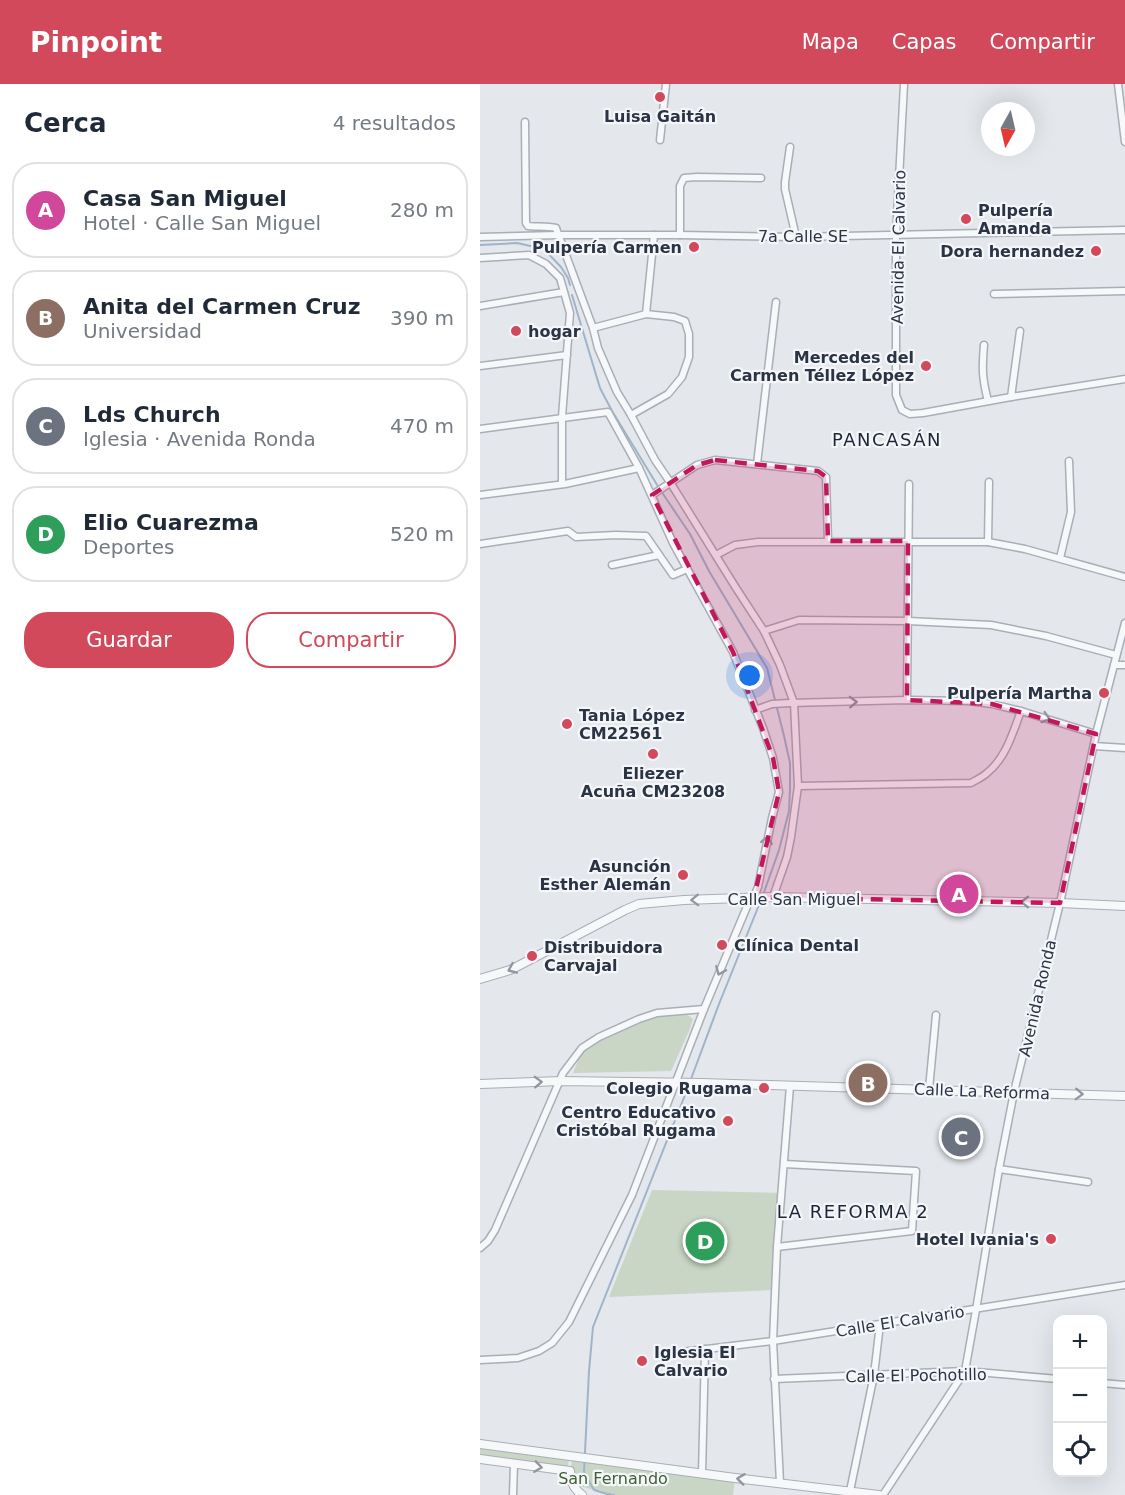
<!DOCTYPE html>
<html lang="es">
<head>
<meta charset="utf-8">
<style>
  :root { --surface:#fff; --page:#f6f6f7; --text:#1f2937; --muted:#747a83; --line:#e0e1e3; --accent:#d1495b }
  body { margin:0; font-family:"DejaVu Sans",sans-serif; background:var(--page); color:var(--text) }
  .controls { position:absolute; right:18px; bottom:18px; display:grid; overflow:hidden; border-radius:12px; box-shadow:0 6px 24px #0002 }
  .controls button { width:54px; height:54px; display:grid; place-items:center; padding:0; border:0; border-bottom:2px solid var(--line); background:var(--surface); color:var(--text); font:30px sans-serif }
  .compass { position:absolute; left:501px; top:18px; width:54px; height:54px; border-radius:50%; background:var(--surface); box-shadow:0 6px 24px #0002; rotate:188deg }
  .you { position:absolute; left:270px; top:592px; width:21px; height:21px; margin:-15px; border:4px solid #fff; border-radius:50%; background:#1a73e8; box-shadow:0 0 0 9px #1a73e833 }
  .badge { display:grid; place-items:center; width:39px; height:39px; border-radius:50%; background:var(--accent); color:#fff; font-size:20px; font-weight:700 }
  .pin { position:absolute; translate:-50% -50%; border:3px solid #fff; box-shadow:0 2px 6px #0006 }
  .list { margin:0; padding:0; list-style:none }
  h2 { display:flex; justify-content:space-between; align-items:center; height:78px; margin:0; padding:0 24px; font-size:26px }
  h2 small { font-size:20px; font-weight:400; color:var(--muted) }
  .list li { display:grid; grid-template-columns:39px 1fr auto; gap:18px; align-items:center; box-sizing:border-box; height:96px; margin:0 12px 12px; padding:0 12px; border:2px solid var(--line); border-radius:24px }
  .list b { display:block; font-size:22px; white-space:nowrap }
  .list p { margin:0; font-size:20px; white-space:nowrap; color:var(--muted) }
  .list em { font-size:20px; font-style:normal; color:var(--muted) }
  .actions { display:flex; gap:12px; padding:18px 24px }
  .actions a { flex:1; padding:14px 0; border:2px solid var(--accent); border-radius:24px; text-align:center; font-size:21px; color:var(--accent) }
  .actions .main { background:var(--accent); color:#fff }
  .icon { flex:none; width:33px; height:33px; fill:none; stroke:currentColor; stroke-width:2; stroke-linecap:round; stroke-linejoin:round }
  .map { position:relative; flex:none; width:645px; height:1411px; overflow:hidden }
  header { display:flex; align-items:center; gap:36px; box-sizing:border-box; height:84px; padding:0 30px; background:var(--accent); color:#fff }
  header strong { font-size:28px }
  nav { display:flex; gap:33px; margin-inline-start:auto; font-size:21px }
  main { display:flex }
  aside { flex:1; background:var(--surface) }
  .map>svg:first-child { display:block }
</style>
</head>
<body>
<header>
<strong>Pinpoint</strong>
<nav><a>Mapa</a><a>Capas</a><a>Compartir</a></nav>
</header>
<main>
<aside>
<h2>Cerca<small>4 resultados</small></h2>
<ul class="list">
<li><span class="badge" style="background:#d1479c">A</span><div><b>Casa San Miguel</b><p>Hotel · Calle San Miguel</p></div><em>280 m</em></li>
<li><span class="badge" style="background:#8d6e63">B</span><div><b>Anita del Carmen Cruz</b><p>Universidad</p></div><em>390 m</em></li>
<li><span class="badge" style="background:#6b7280">C</span><div><b>Lds Church</b><p>Iglesia · Avenida Ronda</p></div><em>470 m</em></li>
<li><span class="badge" style="background:#2e9e5b">D</span><div><b>Elio Cuarezma</b><p>Deportes</p></div><em>520 m</em></li>
</ul>
<div class="actions"><a class="main">Guardar</a><a>Compartir</a></div>
</aside>
<div class="map">
<svg width="645" height="1411" viewBox="0 0 645 1411">
  <rect width="100%" height="100%" fill="#e4e7ec"/>
  <g fill="#c9d6c5">
    <path d="M205,929l8,6 -4,12 -18,40 -98,2 9,-22 23,-15 34,-15 34,-7z"/>
    <path d="M172,1106l129,3 -6,97 -166,7z"/>
    <path d="M0,1362l89,11 -1,9 -88,-11z"/>
    <path d="M93,1373l162,21 -2,17h-119l-7,-1 -30,-9 -7,-14z"/>
  </g>
  <g fill="none" stroke-linecap="round" stroke-linejoin="round">
    <g stroke="#9fb4cc" stroke-width="2">
      <path d="M0,161l37,-2 27,6 17,18 7,11 2,7"/>
      <path d="M92,211l28,93 12,23 47,77 31,46 19,37 58,97 17,68 6,27v26l-1,22 -10,39 -16,45"/>
      <path d="M211,995l28,-75 42,-104"/>
      <path d="M134,1411l-7,-1 -13,-4 -10,-18 5,-101 4,-44 96,-242"/>
    </g>
    <defs>
      <g id="minor">
        <path d="M424,0l-8,152v159l6,15 8,4 13,-1 88,-16 114,-18"/>
        <path d="M638,0l7,58"/>
        <path d="M45,38l1,101 2,3c9,1 19,0 28,2l1,3 36,97 5,20 19,44 14,23 24,45 15,22 66,106 28,43 16,34 14,38 4,83 -7,51 -4,20 -14,40"/>
        <path d="M180,56l6,-56"/>
        <path d="M310,63l-5,35v7l11,48"/>
        <path d="M200,151v-49l4,-8 13,-1 64,1"/>
        <path d="M0,153l78,-2h122l116,2 329,-7"/>
        <path d="M0,174l49,-3 17,9 14,14 10,35 -8,104v67"/>
        <path d="M514,210l131,-3"/>
        <path d="M0,222l84,-14"/>
        <path d="M166,230l8,-79"/>
        <path d="M113,244l53,-14 28,3 11,4 4,13v23l-7,20 -14,17 -37,21"/>
        <path d="M504,261c-2,23 -2,33 4,56"/>
        <path d="M0,282l87,-11"/>
        <path d="M531,313l9,-66"/>
        <path d="M0,345l128,-17 31,56 34,75 60,109 30,76 10,30 6,34 -7,26 -14,69 -4,10"/>
        <path d="M277,380l19,-162"/>
        <path d="M0,411l85,-11 74,-16"/>
        <path d="M172,411l45,-30 18,-5 103,11 8,6 2,64"/>
        <path d="M508,458l1,-60"/>
        <path d="M0,460l88,-13 8,6 40,-2 30,1 27,39 14,-6"/>
        <path d="M236,471l19,-10 23,-3h230l37,7 100,28"/>
        <path d="M580,474l11,-46 -2,-51"/>
        <path d="M132,481l47,-10"/>
        <path d="M284,547l35,-11 109,1 83,4 55,11 70,19"/>
        <path d="M634,581h11"/>
        <path d="M427,616l2,-216"/>
        <path d="M275,626l17,-6 18,-1 117,-3 61,1 24,3 29,7 75,23"/>
        <path d="M614,662l31,2"/>
        <path d="M318,702l173,-3c5,-3 12,-6 16,-10 19,-15 26,-41 34,-62"/>
        <path d="M449,1005l7,-74"/>
        <path d="M519,1085l89,13"/>
        <path d="M297,1163l135,-16 4,-60 -132,-7"/>
        <path d="M0,1164l8,-7 7,-11 68,-157 19,-25 17,-11 40,-18 18,-6 47,-4"/>
        <path d="M194,1269l99,-12 352,-56"/>
        <path d="M0,1276l38,-2 21,-7 13,-8 17,-21 63,-127 72,-186 47,-112"/>
        <path d="M294,1295l191,-8 93,8"/>
        <path d="M622,1299l23,2"/>
        <path d="M222,1390l3,-125"/>
        <path d="M300,1399l-7,-142 4,-94 13,-161"/>
        <path d="M370,1407l24,-116 6,-51"/>
        <path d="M33,1411l1,-31"/>
        <path d="M403,1411l82,-124 11,-61 23,-141 15,-77 46,-189 36,-169 29,-111"/>
      </g>
      <g id="tertiary">
        <path d="M0,895l30,-9 10,-5 105,-55 14,-6 45,-4 89,-3 287,6 65,3"/>
        <path d="M0,1000l80,-3 142,2 423,13"/>
        <path d="M0,1360l255,34 144,17"/>
        <path d="M0,1375l90,12c0,9 4,18 12,24"/>
      </g>
    </defs>
    <use href="#minor" stroke="#a9aeb7" stroke-width="9"/>
    <use href="#tertiary" stroke="#a9aeb7" stroke-width="10"/>
    <use href="#minor" stroke="#f7f8fa" stroke-width="6"/>
    <use href="#tertiary" stroke="#f7f8fa" stroke-width="8"/>
  </g>
  <defs><path id="oneway-chevron" d="M-2-3.5L2.5 0L-2 3.5" fill="none" stroke-width="1.6" stroke-linecap="round" stroke-linejoin="round" transform="scale(1.5)"/></defs>
  <g stroke="#9196a0">
    <use href="#oneway-chevron" transform="translate(373 618) rotate(-2)"/>
    <use href="#oneway-chevron" transform="translate(566 634) rotate(17)"/>
    <use href="#oneway-chevron" transform="translate(287 756) rotate(-79)"/>
    <use href="#oneway-chevron" transform="translate(215 816) rotate(178)"/>
    <use href="#oneway-chevron" transform="translate(545 818) rotate(-179)"/>
    <use href="#oneway-chevron" transform="translate(32 885) rotate(157)"/>
    <use href="#oneway-chevron" transform="translate(240 887) rotate(113)"/>
    <use href="#oneway-chevron" transform="translate(58 998) rotate(-2)"/>
    <use href="#oneway-chevron" transform="translate(599 1010) rotate(2)"/>
    <use href="#oneway-chevron" transform="translate(58 1383) rotate(8)"/>
    <use href="#oneway-chevron" transform="translate(261 1395) rotate(-173)"/>
  </g>
  <path fill="#c2185b" fill-opacity="0.2" stroke="#c2185b" stroke-width="4.5" stroke-dasharray="12 8" stroke-linejoin="round" d="M235,376l103,11 8,6 2,64h80l-1,159 85,4 104,30 -36,169 -306,-6 25,-105 -6,-34 -40,-106 -81,-157 45,-30z"/>
  <g fill="#d1495b" stroke="#f4f6f9" stroke-width="2">
    <circle cx="180" cy="13" r="6"/>
    <circle cx="486" cy="135" r="6"/>
    <circle cx="214" cy="163" r="6"/>
    <circle cx="616" cy="167" r="6"/>
    <circle cx="36" cy="247" r="6"/>
    <circle cx="446" cy="282" r="6"/>
    <circle cx="624" cy="609" r="6"/>
    <circle cx="87" cy="640" r="6"/>
    <circle cx="173" cy="670" r="6"/>
    <circle cx="203" cy="791" r="6"/>
    <circle cx="242" cy="861" r="6"/>
    <circle cx="52" cy="872" r="6"/>
    <circle cx="284" cy="1004" r="6"/>
    <circle cx="248" cy="1037" r="6"/>
    <circle cx="571" cy="1155" r="6"/>
    <circle cx="162" cy="1277" r="6"/>
  </g>
  <g text-anchor="middle" stroke-width="4.5" stroke-linejoin="round" paint-order="stroke">
    <g font-size="16" font-weight="bold" fill="#2b3445" stroke="#f4f6f9" text-anchor="end">
      <text x="180" y="38" text-anchor="middle">Luisa Gaitán</text>
      <text x="498" y="132" text-anchor="start">Pulpería<tspan x="498" dy="18">Amanda</tspan></text>
      <text x="202" y="169">Pulpería Carmen</text>
      <text x="604" y="173">Dora hernandez</text>
      <text x="48" y="253" text-anchor="start">hogar</text>
      <text x="434" y="279">Mercedes del<tspan x="434" dy="18">Carmen Téllez López</tspan></text>
      <text x="612" y="615">Pulpería Martha</text>
      <text x="99" y="637" text-anchor="start">Tania López<tspan x="99" dy="18">CM22561</tspan></text>
      <text x="173" y="695" text-anchor="middle">Eliezer<tspan x="173" dy="18">Acuña CM23208</tspan></text>
      <text x="191" y="788">Asunción<tspan x="191" dy="18">Esther Alemán</tspan></text>
      <text x="254" y="867" text-anchor="start">Clínica Dental</text>
      <text x="64" y="869" text-anchor="start">Distribuidora<tspan x="64" dy="18">Carvajal</tspan></text>
      <text x="272" y="1010">Colegio Rugama</text>
      <text x="236" y="1034">Centro Educativo<tspan x="236" dy="18">Cristóbal Rugama</tspan></text>
      <text x="559" y="1161">Hotel Ivania's</text>
      <text x="174" y="1274" text-anchor="start">Iglesia El<tspan x="174" dy="18">Calvario</tspan></text>
    </g>
    <g font-size="16" fill="#2b3445" stroke="#f4f6f9">
      <text x="323" y="158">7a Calle SE</text>
      <text transform="translate(418 163) rotate(-89)" y="6">Avenida El Calvario</text>
      <text x="314" y="821">Calle San Miguel</text>
      <text transform="translate(557 914) rotate(-77)" y="6">Avenida Ronda</text>
      <text transform="translate(502 1007) rotate(2)" y="6">Calle La Reforma</text>
      <text transform="translate(420 1237) rotate(-9)" y="6">Calle El Calvario</text>
      <text transform="translate(436 1291) rotate(-1)" y="6">Calle El Pochotillo</text>
    </g>
    <g font-size="16" fill="#3f6138" stroke="#f4f6f9">
      <text x="133" y="1400">San Fernando</text>
    </g>
    <g font-size="18" letter-spacing="1.5" fill="#1d2536" stroke="#f4f6f9">
      <text x="407" y="362">PANCASÁN</text>
      <text x="373" y="1134">LA REFORMA 2</text>
    </g>
  </g>
</svg>
<div class="controls">
<button>+</button>
<button>−</button>
<button><svg class="icon" aria-label="locate" viewBox="0 0 24 24"><circle cx="12" cy="12" r="6"/><path d="M12 2v4M12 18v4M2 12h4M18 12h4"/></svg></button>
</div>
<svg class="compass" viewBox="-18 -18 36 36"><path d="M0-13l5 13h-10z" fill="#e53935"/><path d="M0 13l5-13h-10z" fill="#747a83"/></svg>
<div class="you"></div>
<div class="pin badge" style="left:479px;top:810px;background:#d1479c">A</div>
<div class="pin badge" style="left:388px;top:999px;background:#8d6e63">B</div>
<div class="pin badge" style="left:481px;top:1053px;background:#6b7280">C</div>
<div class="pin badge" style="left:225px;top:1157px;background:#2e9e5b">D</div>
</div>
</main>
</body>
</html>
